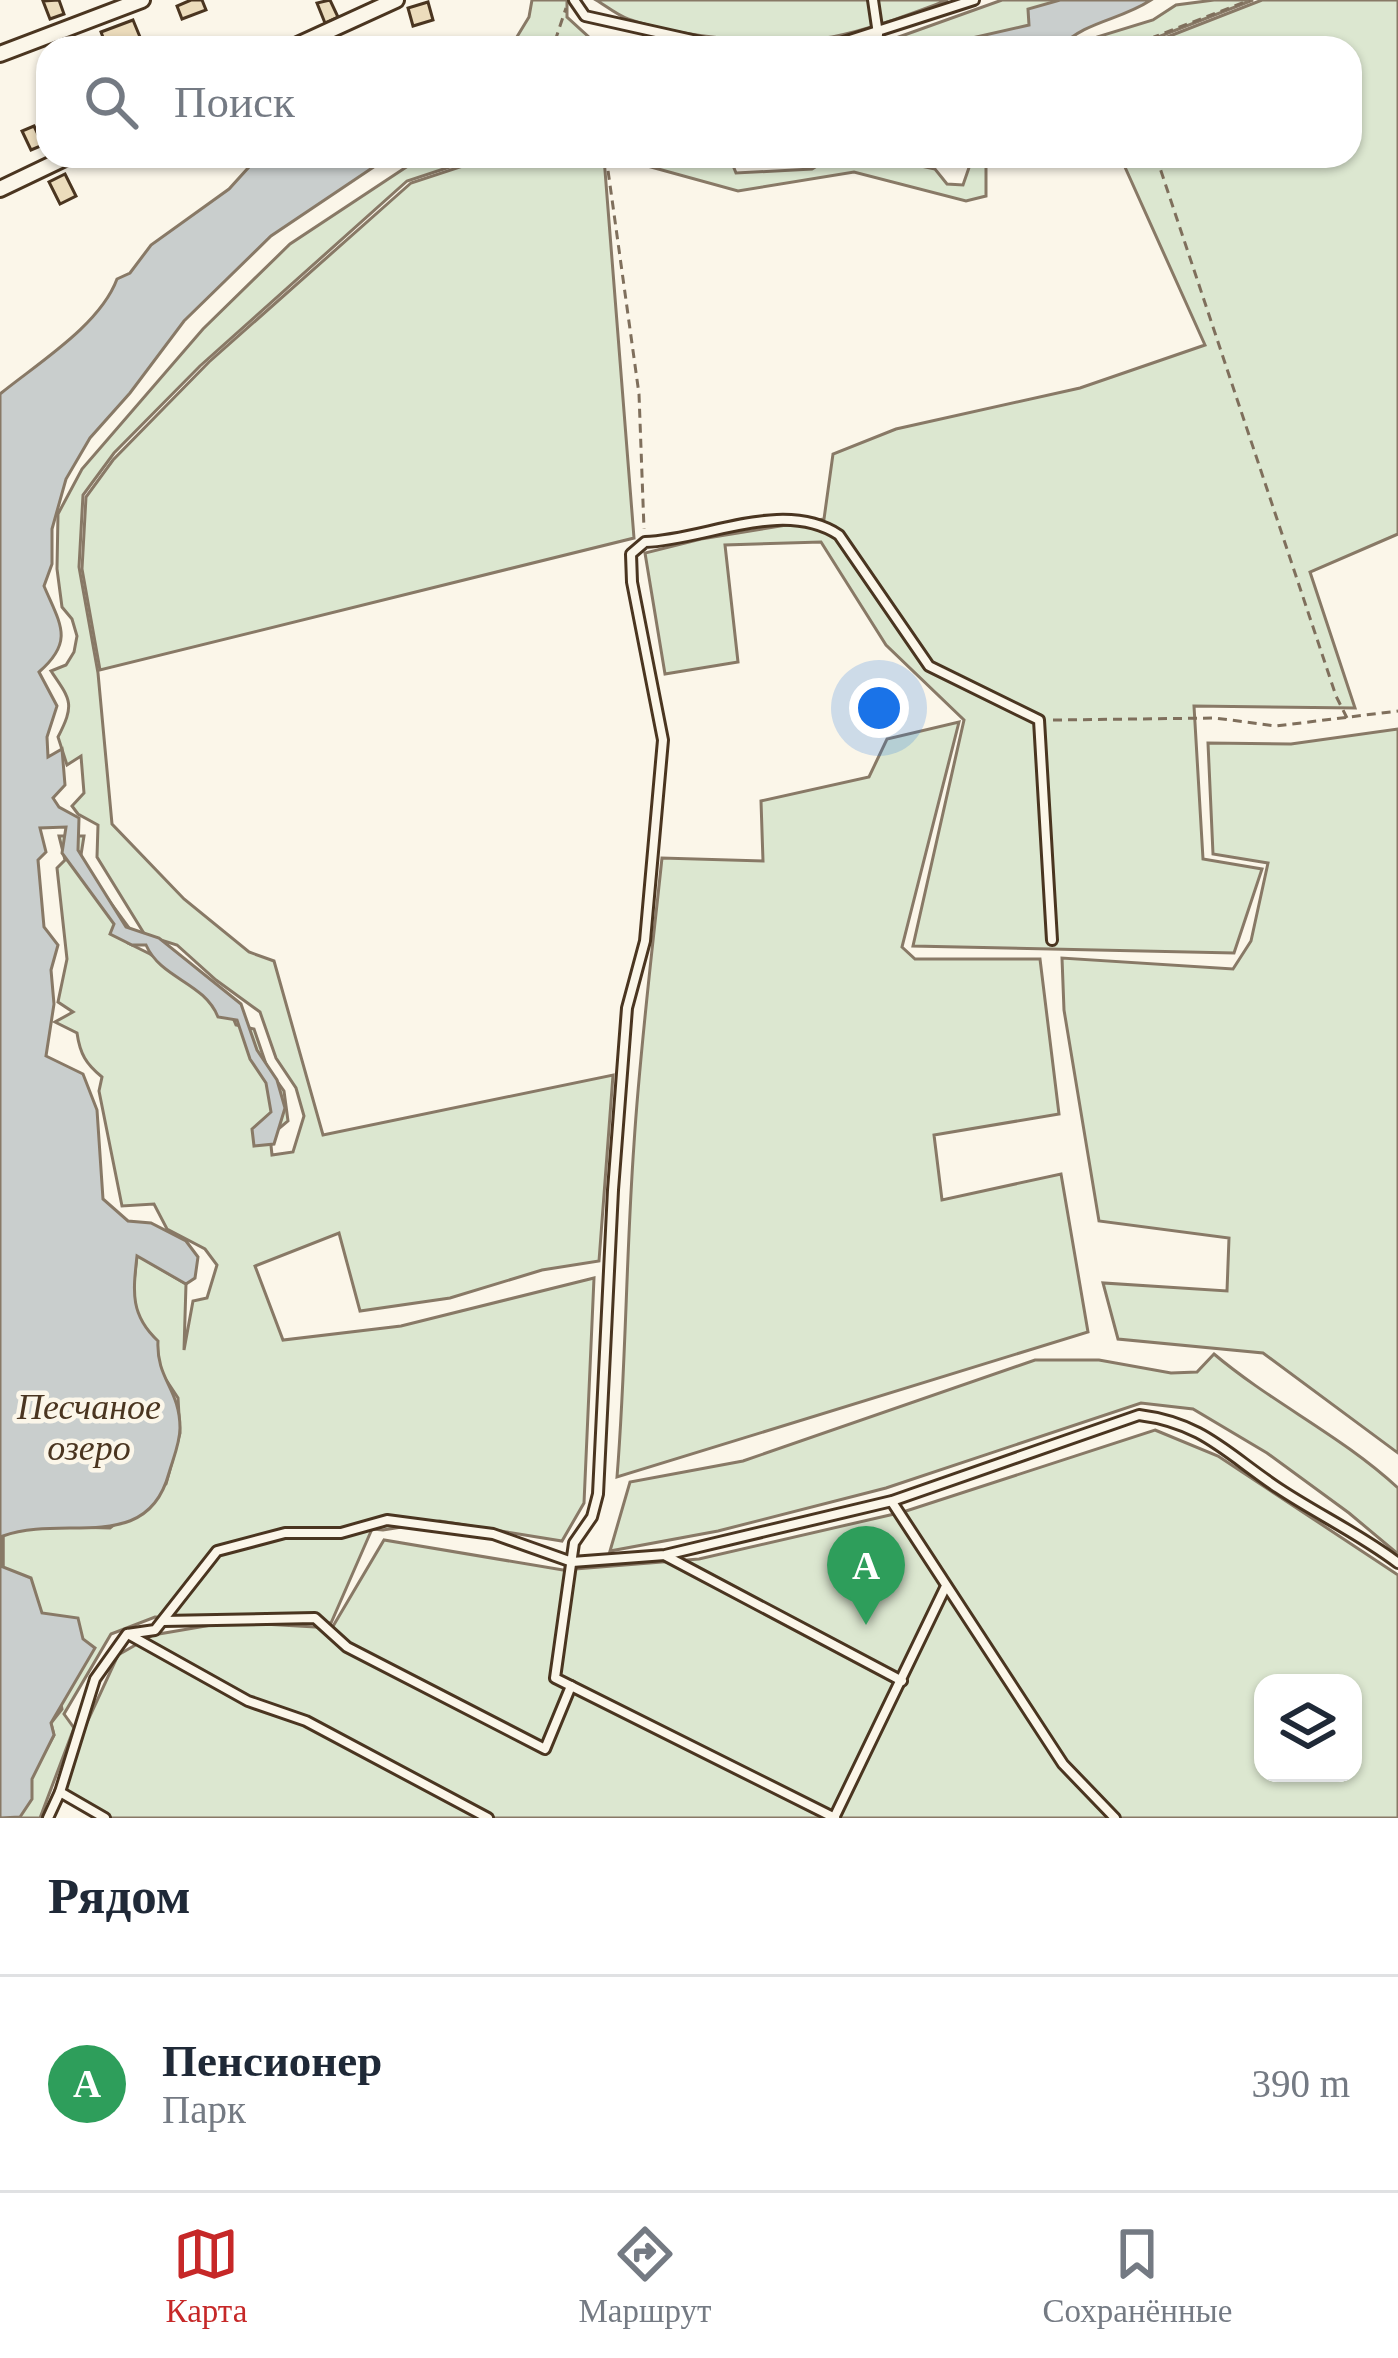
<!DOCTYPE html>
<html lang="ru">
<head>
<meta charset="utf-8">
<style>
  :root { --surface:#fff; --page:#f6f6f7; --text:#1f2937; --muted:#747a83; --line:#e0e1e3; --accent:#c62828 }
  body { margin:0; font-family:"Times New Roman",serif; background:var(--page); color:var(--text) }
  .controls { position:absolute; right:36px; bottom:36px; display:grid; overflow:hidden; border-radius:24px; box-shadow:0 3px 9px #0004 }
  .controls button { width:108px; height:108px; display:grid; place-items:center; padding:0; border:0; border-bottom:3px solid var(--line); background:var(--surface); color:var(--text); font:60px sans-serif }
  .you { position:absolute; left:879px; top:708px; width:42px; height:42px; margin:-30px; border:9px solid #fff; border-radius:50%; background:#1a73e8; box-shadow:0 0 0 18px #1a73e833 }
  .badge { display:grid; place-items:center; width:78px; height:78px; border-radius:50%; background:var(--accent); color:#fff; font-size:39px; font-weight:700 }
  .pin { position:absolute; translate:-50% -99px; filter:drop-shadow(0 3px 6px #0008) }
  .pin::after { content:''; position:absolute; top:63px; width:42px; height:36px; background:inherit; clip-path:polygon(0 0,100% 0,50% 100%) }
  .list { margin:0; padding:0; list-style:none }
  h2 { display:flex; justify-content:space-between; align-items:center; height:156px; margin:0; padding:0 48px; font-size:51px }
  h2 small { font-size:39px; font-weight:400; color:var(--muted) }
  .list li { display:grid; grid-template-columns:78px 1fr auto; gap:36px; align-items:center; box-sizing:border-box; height:216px; padding:0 48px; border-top:3px solid var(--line) }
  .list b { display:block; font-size:45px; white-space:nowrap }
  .list p { margin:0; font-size:39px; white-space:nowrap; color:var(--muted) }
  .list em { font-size:39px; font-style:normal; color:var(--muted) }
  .icon { flex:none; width:66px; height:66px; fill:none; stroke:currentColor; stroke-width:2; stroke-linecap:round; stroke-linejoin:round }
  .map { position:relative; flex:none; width:1398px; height:1818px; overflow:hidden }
  .search { position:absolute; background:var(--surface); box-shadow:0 3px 9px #0004; left:36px; right:36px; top:36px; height:132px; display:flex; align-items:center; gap:30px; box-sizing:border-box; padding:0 42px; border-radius:36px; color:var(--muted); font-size:45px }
  .sheet { height:372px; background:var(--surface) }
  nav { display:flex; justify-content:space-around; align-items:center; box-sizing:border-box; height:168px; border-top:3px solid var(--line); background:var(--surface); font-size:33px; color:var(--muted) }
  nav a { display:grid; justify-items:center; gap:6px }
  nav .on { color:var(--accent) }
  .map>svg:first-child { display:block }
</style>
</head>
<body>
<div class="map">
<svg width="1398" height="1818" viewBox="0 0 1398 1818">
  <rect width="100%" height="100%" fill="#fbf6e9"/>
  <g fill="#dce7d0" stroke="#887966" stroke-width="3" fill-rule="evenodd">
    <path d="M532,0h35v17l23,21 93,10h-151l-17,-8 14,-23z"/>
    <path d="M596,0h352c-38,14 -76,29 -116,37 -56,10 -150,1 -204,-18 -11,-4 -22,-13 -32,-19z"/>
    <path d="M1002,0h90l-45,32 -77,16h-102z"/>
    <path d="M1214,0h39l-123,48h-44l11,-11 56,-17 23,-15z"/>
    <path d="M1262,0h136v534l-88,38 45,136 -161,-2 9,153 59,10 -28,84 -321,-7 51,-226 -78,-75 -65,-103 -96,3 13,117 -73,12 -20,-121 56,-14 123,-20 9,-65 63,-25 184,-41 125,-43 -85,-189h230v-108h-211z"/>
    <path d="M423,156h60l-76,25 -207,185 -86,87 -31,42 -4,72 19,106 14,151 72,75 65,53 25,9 49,174 290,-60 -14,186 -57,9 -92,28 -90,13 -21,-78 -84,33 28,74 118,-14 193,-48 -10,225 -22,38 -122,-20 -57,9 -11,-1 -41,94 -176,-6 -44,17 -47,80 10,14 -34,90h-31l45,-83 -3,-12 11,-14 -20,-96 -39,-46v-32l31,-9 76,2 56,-44 14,-51 -2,-35 -21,-32v-25c-30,-29 -24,-47 -20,-86l49,29 -2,66 9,-49 14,-3 10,-33 -12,-16 -38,-20 -13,-25 -32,2 -23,-115 3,-14c-16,-13 -22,-23 -25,-44l-22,-11 18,-10 -15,-10 9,-43 -10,-91 8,-8 -6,-24h25l-4,25 52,71 -4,11 22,11 79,54 7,17 18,4 13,38 17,24 4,30 -18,15 2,19 21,-3 11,-36 -8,-28 -20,-30 -16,-46 -44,-32 -39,-35 -32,-10 -48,-78 1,-32 -20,-11 -6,-8 12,-13 -3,-37 -14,9 -9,-28c17,-33 13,-37 -7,-66l15,-6 8,-13 3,-16 -5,-17 -10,-12 -5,-38 1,-55 24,-45 121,-140 87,-85z"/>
    <path d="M493,156l111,2 30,380 -534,132 -18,-101 4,-72 27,-37 96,-98 202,-179z"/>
    <path d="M611,156h50l17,7 3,-7h25l26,7 4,10 76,-4 21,-13h41l61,13 12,15 16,1 10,-29h13v40l-20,5 -112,-29 -116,19z"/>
    <path d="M959,722l-57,225 13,12h125l19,155 -125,21 8,65 119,-26 27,158 -471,145c9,-111 9,-222 17,-333 6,-95 18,-191 28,-286l101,3 -2,-60 108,-24 18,-38z"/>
    <path d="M1398,729v724l-135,-100 -145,-14 -15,-56 124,8 2,-53 -130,-17 -35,-211 -2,-52 171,11 18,-28 17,-78 -55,-9 -5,-111 83,1z"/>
    <path d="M1214,1354c58,49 128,82 184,134v66l-49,-41 -82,-60 -74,-44 -52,-6 -255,85 -168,43 -108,20 20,-69 113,-21 292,-101h64l72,13 26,-1z"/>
    <path d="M1155,1430l63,26 180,119v243h-1299l-44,-26 63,-137 35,-20 76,-13 103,6 52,-88 179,30 136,-11 204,-47zM1263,1683h90v90h-90z"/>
  </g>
  <g fill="#c9cecd" stroke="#887966" stroke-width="3">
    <path d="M1060,0h91c-32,21 -64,20 -92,48h-131l101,-23 -1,-16z"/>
    <path d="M259,156h131l-119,80 -87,85 -54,72 -40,45 -24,41 -14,50v35l-8,22c16,38 31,55 -5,86l18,34 -10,31 1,20 14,-8 3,36 -12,13 6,9 20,11 -1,32 48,77 33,11 82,66 16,46 20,30 8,28 -11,36 -20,2 -2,-17 19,-17 -5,-29 -16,-24 -13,-39 -19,-3c-14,-35 -57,-38 -72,-72h-14l-22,-11 4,-10 -52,-71 4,-26 -26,1 6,24 -8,8 6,67 14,18 -7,25 3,34 -8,52 37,18 14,36 6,89 25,22 23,2 35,18 12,16 -3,21 -9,6 -49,-28c-4,36 -7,59 21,85 -2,38 22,48 22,87 0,15 -7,31 -11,45 -22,82 -104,41 -166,63v31l28,11 11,35 36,5 5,21 12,9 -44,75 3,12 -22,44v20l-12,18 -20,1v-1424c38,-31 100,-69 117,-115l13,-6 21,-28 78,-56z"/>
  </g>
  <g fill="#ecdcbc" stroke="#4a3520" stroke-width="3">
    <path d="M59,0l5,14 -14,5 -7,-18z"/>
    <path d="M191,0h11l4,10 -24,9 -5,-13z"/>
    <path d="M330,0l8,17 -13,6 -8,-20z"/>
    <path d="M428,2l5,18 -20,6 -5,-18z"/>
    <path d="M133,20l7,17 -33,11 -6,-16z"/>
    <path d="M34,126l9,19 -12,5 -9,-19z"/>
    <path d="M65,174l11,22 -16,8 -11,-22z"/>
  </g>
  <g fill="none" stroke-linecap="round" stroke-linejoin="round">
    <defs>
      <g id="service">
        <path d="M574,0l11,16 134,30 44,2"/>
        <path d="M873,0l5,34"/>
        <path d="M825,48l149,-48"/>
        <path d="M892,1502l171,262 52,54"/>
        <path d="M666,1556l236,125"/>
        <path d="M163,1621l152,-3 32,29 198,102 26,-63"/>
        <path d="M128,1634l120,67 58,20 182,97"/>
        <path d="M60,1792l45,26"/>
        <path d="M48,1818l12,-26 35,-113 32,-45 28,-4 62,-79 68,-18h56l46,-13 106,14 79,28 93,-7 227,-54 247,-86c64,8 88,39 139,73 39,26 82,46 120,75"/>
        <path d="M834,1818l111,-230"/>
        <path d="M835,1818l-280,-140 19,-135 18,-26 6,-23 15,-304 14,-182 18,-67 18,-201 -31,-158 -1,-28 14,-12c61,-2 138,-44 194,-7l90,131 110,54 13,220"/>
      </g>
      <g id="minor">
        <path d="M291,48l105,-48"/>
        <path d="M0,54l142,-54"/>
        <path d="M0,189l69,-33"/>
      </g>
    </defs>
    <use href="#service" stroke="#4a3520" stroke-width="14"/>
    <use href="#minor" stroke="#4a3520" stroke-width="20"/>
    <g stroke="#7f6f5c" stroke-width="3" stroke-dasharray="9 6" stroke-linecap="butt">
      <path d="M555,41l11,-33"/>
      <path d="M1139,48l15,-11 96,-37"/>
      <path d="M606,156l33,238 5,135"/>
      <path d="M1156,156l180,540 11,22"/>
      <path d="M1053,720l162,-2 61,8 122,-15"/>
    </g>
    <use href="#service" stroke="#fbf6e9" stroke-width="8"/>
    <use href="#minor" stroke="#fbf6e9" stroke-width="14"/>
  </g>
  <g text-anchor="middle" stroke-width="9" stroke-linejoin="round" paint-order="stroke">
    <g font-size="36" font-style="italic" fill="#4a3520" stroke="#fbf6e9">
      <text x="89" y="1419">Песчаное<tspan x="89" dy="41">озеро</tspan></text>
    </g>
  </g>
</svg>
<div class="controls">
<button><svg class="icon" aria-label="layers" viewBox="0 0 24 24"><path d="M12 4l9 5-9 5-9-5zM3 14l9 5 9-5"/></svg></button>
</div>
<div class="you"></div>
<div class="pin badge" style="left:866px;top:1625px;background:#2e9e5b">A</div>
<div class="search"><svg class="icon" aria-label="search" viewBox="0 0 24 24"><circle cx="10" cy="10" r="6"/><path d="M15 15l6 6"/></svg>Поиск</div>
</div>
<section class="sheet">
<h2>Рядом<small></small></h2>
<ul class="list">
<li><span class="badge" style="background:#2e9e5b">A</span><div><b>Пенсионер</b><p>Парк</p></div><em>390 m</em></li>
</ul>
</section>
<nav>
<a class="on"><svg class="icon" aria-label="map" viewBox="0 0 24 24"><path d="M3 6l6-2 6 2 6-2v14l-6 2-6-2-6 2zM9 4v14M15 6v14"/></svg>Карта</a>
<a><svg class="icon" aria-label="directions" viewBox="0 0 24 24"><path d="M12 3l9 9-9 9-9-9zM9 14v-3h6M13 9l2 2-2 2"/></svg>Маршрут</a>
<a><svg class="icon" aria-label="saved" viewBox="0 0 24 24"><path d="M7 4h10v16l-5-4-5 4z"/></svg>Сохранённые</a>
</nav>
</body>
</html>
